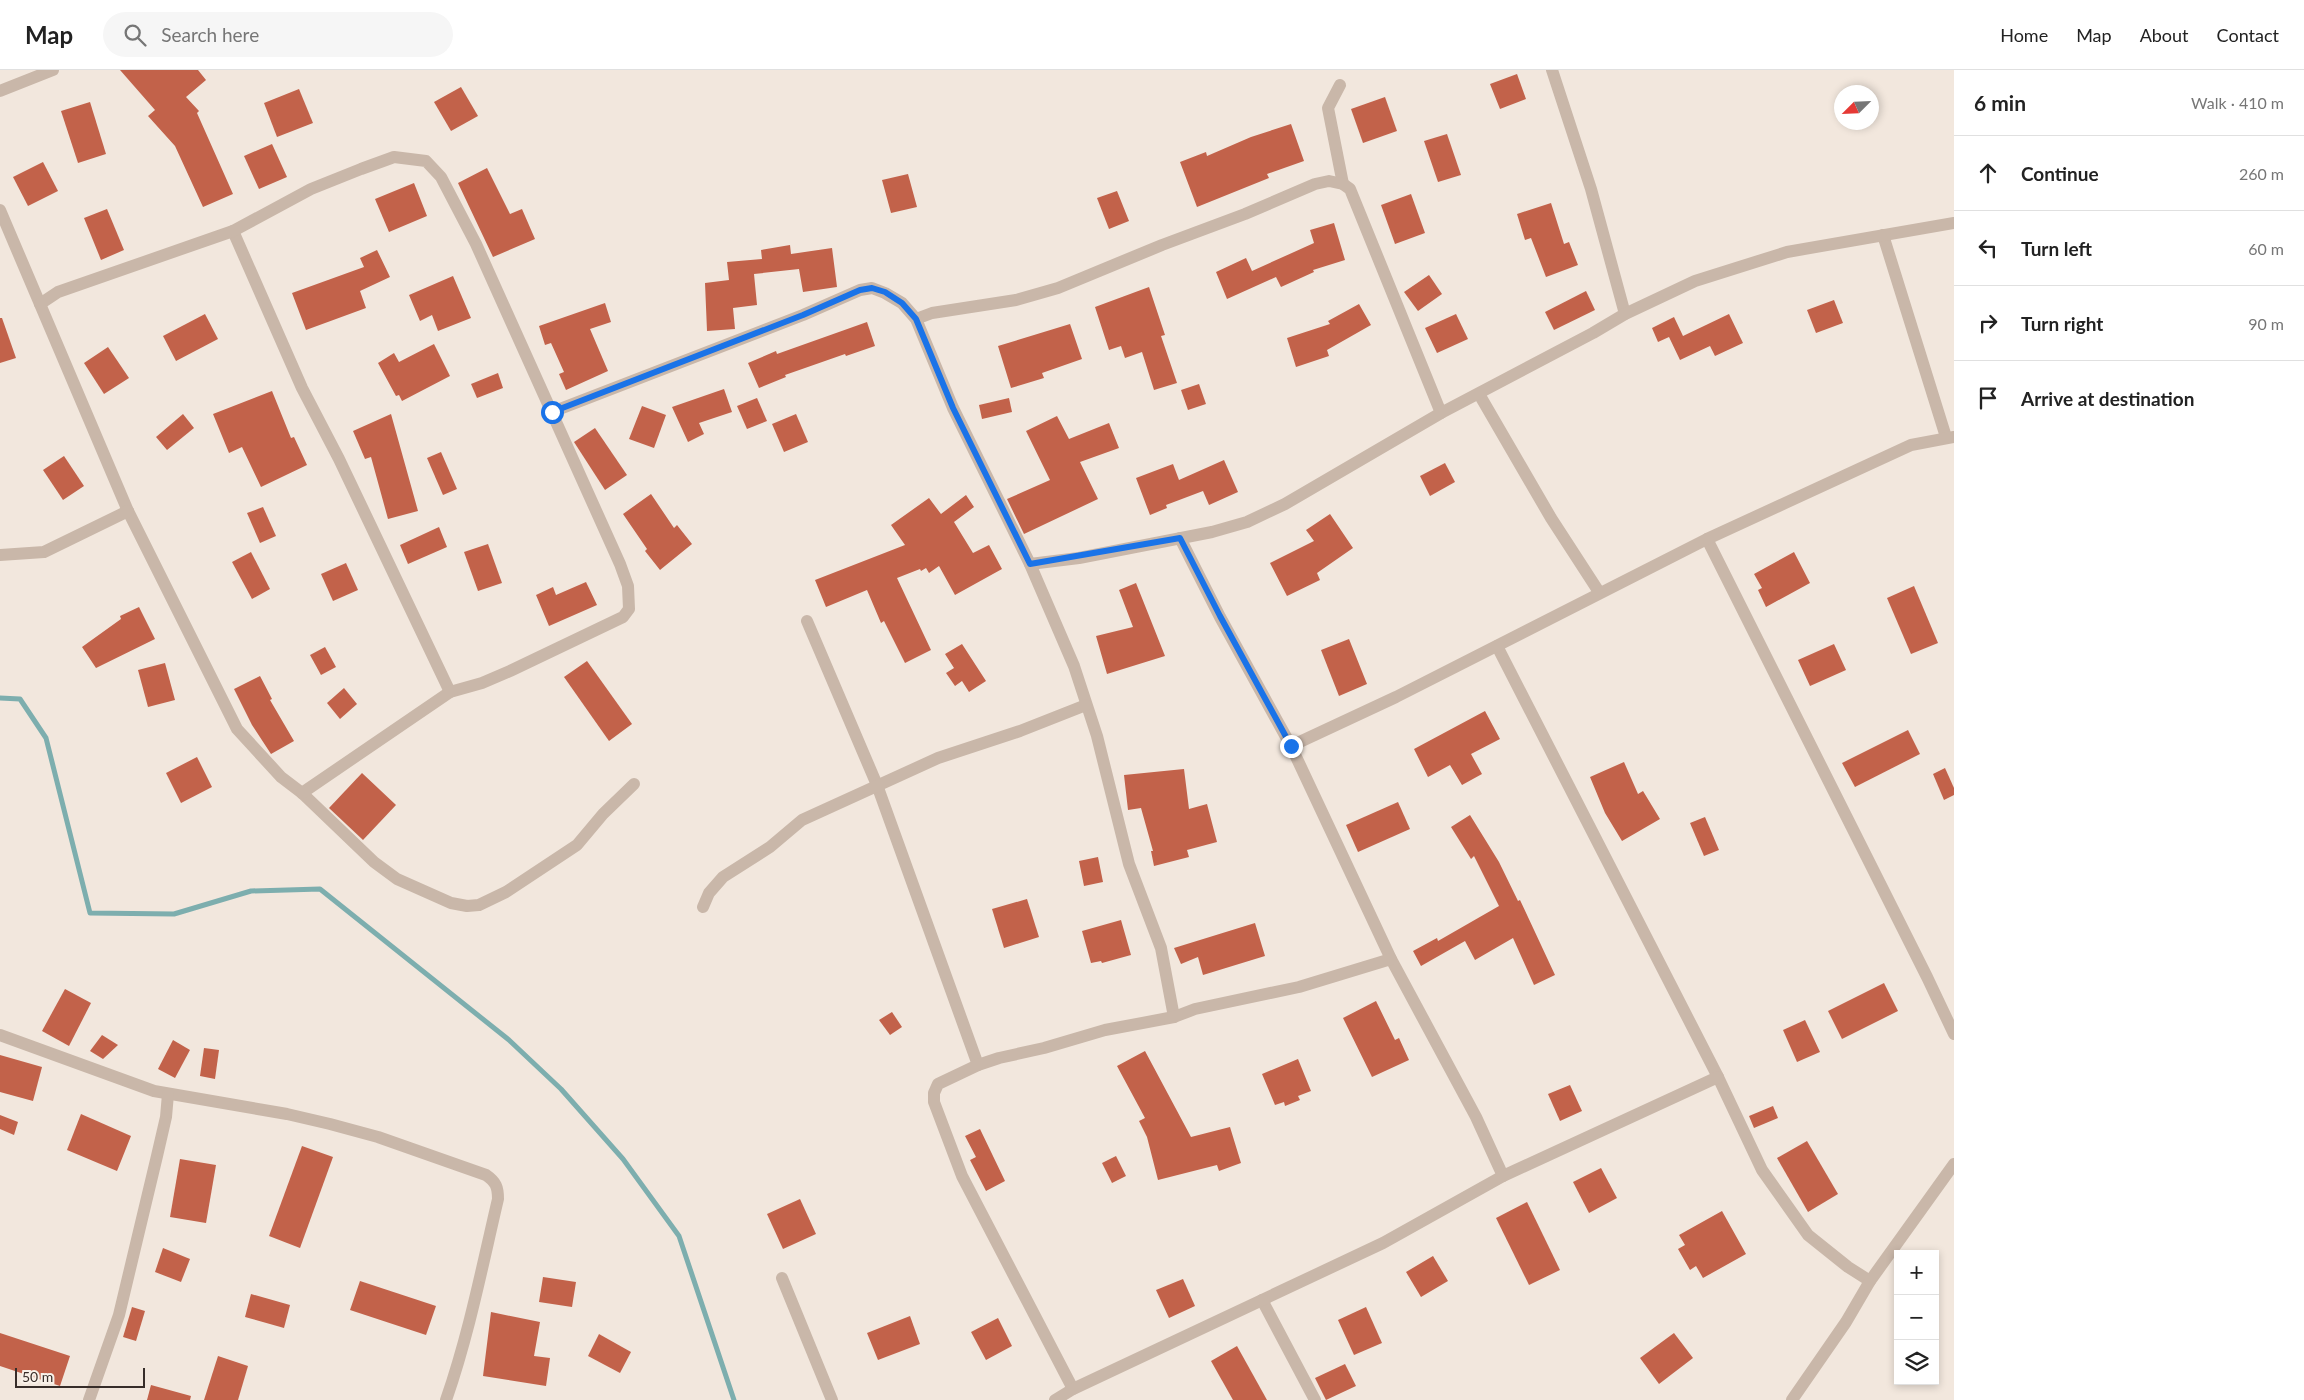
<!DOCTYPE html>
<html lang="en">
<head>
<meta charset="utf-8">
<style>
  :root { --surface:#fff; --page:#f6f6f6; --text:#222; --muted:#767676; --line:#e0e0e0 }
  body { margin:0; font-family:Lato,sans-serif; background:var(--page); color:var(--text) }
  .controls { position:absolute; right:15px; bottom:15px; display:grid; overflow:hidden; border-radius:0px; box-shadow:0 2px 8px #0003 }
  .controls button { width:45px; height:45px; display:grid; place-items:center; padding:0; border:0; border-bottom:1px solid var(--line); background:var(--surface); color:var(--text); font:25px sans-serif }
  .compass { position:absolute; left:1834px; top:15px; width:45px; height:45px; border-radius:50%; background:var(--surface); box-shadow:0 2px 8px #0003; rotate:246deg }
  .scale { position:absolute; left:15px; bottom:12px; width:130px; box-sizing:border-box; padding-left:5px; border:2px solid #372d29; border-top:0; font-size:14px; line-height:18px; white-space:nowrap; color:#372d29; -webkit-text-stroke:4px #f9f1e9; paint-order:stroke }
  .stop { position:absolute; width:15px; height:15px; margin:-11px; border:4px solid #1a73e8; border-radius:50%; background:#fff }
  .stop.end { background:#1a73e8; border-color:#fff; box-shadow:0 1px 5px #0008 }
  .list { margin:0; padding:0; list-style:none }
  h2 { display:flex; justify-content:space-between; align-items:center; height:65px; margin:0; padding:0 20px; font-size:21px }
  h2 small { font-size:16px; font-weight:400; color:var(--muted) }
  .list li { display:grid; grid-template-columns:32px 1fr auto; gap:15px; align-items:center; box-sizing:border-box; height:75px; padding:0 20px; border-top:1px solid var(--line) }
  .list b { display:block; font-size:19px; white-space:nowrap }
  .list em { font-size:16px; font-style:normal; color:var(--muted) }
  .icon { flex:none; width:28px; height:28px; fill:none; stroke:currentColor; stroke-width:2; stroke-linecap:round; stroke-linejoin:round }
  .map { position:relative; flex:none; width:1954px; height:1330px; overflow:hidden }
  header { display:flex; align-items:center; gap:30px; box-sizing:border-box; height:70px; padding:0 25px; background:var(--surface); border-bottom:1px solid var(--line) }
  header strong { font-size:24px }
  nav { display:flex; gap:28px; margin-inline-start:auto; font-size:18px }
  .search { width:350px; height:45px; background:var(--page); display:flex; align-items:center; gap:12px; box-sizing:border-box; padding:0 18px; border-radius:28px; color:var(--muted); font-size:19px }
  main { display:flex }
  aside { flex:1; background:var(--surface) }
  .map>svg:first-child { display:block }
</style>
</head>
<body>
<header>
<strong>Map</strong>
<div class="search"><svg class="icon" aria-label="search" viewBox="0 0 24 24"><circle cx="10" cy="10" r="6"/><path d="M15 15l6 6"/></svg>Search here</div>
<nav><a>Home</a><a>Map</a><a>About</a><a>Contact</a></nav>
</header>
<main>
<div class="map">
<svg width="1954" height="1330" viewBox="0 0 1954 1330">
  <rect width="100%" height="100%" fill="#f2e7dd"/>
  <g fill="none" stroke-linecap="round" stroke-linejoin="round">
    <path stroke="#7daeae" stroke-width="5" d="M0,628l20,1 26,39 44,175 84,1 77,-23 69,-2 189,151 52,49 62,70 56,77 55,164"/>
  </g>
  <g fill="#c2624a">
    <path d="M120,0h78l8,10 -20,17 13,14 -2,2 36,81 -30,13 -28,-61 -27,-30 7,-6z"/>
    <path d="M1517,4l9,25 -26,10 -10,-25z"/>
    <path d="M461,17l17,29 -27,15 -17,-29z"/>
    <path d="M299,19l14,34 -36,14 -13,-34z"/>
    <path d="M1385,27l12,34 -34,12 -12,-34z"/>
    <path d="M90,32l16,52 -28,9 -17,-52z"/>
    <path d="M1291,54l13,37 -37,13 2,4 -72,29 -17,-45 26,-10 1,4 44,-19z"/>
    <path d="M1447,64l14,41 -23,7 -14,-41z"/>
    <path d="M272,74l15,33 -28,12 -15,-33z"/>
    <path d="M43,92l15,29 -30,15 -15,-29z"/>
    <path d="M487,98l23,46 12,-5 13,30 -42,18 -35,-74z"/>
    <path d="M908,104l9,33 -26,6 -9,-33z"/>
    <path d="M414,113l13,33 -38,16 -14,-33z"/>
    <path d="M1117,121l12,30 -20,8 -12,-31z"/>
    <path d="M1411,124l14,39 -30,11 -14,-39z"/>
    <path d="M1551,133l13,41 5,-2 9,23 -32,12 -15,-39 -6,2 -8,-26z"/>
    <path d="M107,139l17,41 -23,10 -17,-42z"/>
    <path d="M1334,153l11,37 -32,10 1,2 -33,15 -5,-10 -49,22 -11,-27 30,-14 6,13 62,-28 -4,-13z"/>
    <path d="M790,175l1,9 41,-6 5,39 -34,5 -4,-23 -45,5 3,31 -24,3 2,21 -28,2 -2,-48 24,-3 -2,-18 35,-3 -1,-9z"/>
    <path d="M377,180l13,27 -30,14 6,17 -60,22 -14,-37 72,-26 -4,-9z"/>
    <path d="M1429,205l13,19 -24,17 -14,-19z"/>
    <path d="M453,206l18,42 -33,13 -6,-16 -12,6 -11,-26z"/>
    <path d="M1149,217l16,48 -4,1 16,47 -23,7 -12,-38 -17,6 -4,-12 -12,4 -14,-43z"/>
    <path d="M1586,221l9,19 -41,20 -9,-18z"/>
    <path d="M1834,230l9,23 -27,10 -9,-23z"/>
    <path d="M605,233l6,19 -21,7 18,42 -42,19 -7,-16 5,-2 -13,-29 -6,2 -6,-19z"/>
    <path d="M1359,234l12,21 -44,25 2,6 -33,11 -9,-29 43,-14 -2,-3z"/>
    <path d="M205,244l13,25 -42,22 -13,-25z"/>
    <path d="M1456,244l12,25 -31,14 -12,-25z"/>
    <path d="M1729,244l14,29 -28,13 -5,-10 -30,14 -11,-23 -11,5 -6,-14 22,-11 9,19z"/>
    <path d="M0,248h2l14,40 -16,5z"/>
    <path d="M867,252l8,24 -29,10 -1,-2 -60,21 1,2 -27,11 -11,-25 28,-12 1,3z"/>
    <path d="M1070,254l12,35 -40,14 2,5 -33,10 -13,-42z"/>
    <path d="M434,274l16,32 -48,25 -3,-6 -3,1 -18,-33 16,-10 5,9z"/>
    <path d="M108,277l21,31 -25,16 -20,-31z"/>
    <path d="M498,303l5,15 -26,10 -6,-14z"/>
    <path d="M1199,314l7,20 -18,6 -7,-20z"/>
    <path d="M724,319l8,23 -33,11 5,11 -16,8 -16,-35z"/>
    <path d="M272,321l19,47 3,-1 13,28 -46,22 -19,-40 -13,6 -16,-39z"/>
    <path d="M757,328l10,23 -20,8 -10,-23z"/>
    <path d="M1009,328l3,14 -30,7 -3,-14z"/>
    <path d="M642,336l24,9 -12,33 -25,-9z"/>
    <path d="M183,344l11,14 -27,22 -11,-13z"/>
    <path d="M391,344l27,97 -30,8 -17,-62 -6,2 -12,-28z"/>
    <path d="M796,344l12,28 -24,10 -12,-28z"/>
    <path d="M1057,346l12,23 40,-16 10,25 -39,14 18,37 -74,35 -17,-35 43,-19 -24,-49z"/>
    <path d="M595,358l32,47 -22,15 -31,-48z"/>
    <path d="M441,382l16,37 -14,6 -16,-37z"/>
    <path d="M64,386l20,30 -21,14 -20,-30z"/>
    <path d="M1224,390l14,32 -29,13 -6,-14 -37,14 1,3 -17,7 -14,-37 37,-14 6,16z"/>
    <path d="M1445,393l10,19 -25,14 -10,-20z"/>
    <path d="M651,424l23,34 3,-3 15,19 -32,26 -15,-19 2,-2 -24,-35z"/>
    <path d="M966,425l8,12 -20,15 19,31 16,-8 13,24 -47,26 -16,-29 -10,7 -3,-5 -5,3 -1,-2 -23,9 34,72 -26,13 -21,-42 -3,2 -14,-33 -41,17 -11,-27 90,-35 -14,-20 38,-27 12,16z"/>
    <path d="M263,437l13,29 -16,7 -13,-30z"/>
    <path d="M1330,444l23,34 -36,25 3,7 -33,16 -17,-33 44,-22 -8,-11z"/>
    <path d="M439,457l8,20 -39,17 -8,-19z"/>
    <path d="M488,474l14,39 -24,8 -14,-39z"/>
    <path d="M251,482l19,37 -18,10 -20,-37z"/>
    <path d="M1794,482l16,31 -44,24 -8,-17 4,-2 -8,-14z"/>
    <path d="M346,493l12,27 -25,11 -12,-27z"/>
    <path d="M586,512l11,23 -48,21 -13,-31 17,-8 3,8z"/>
    <path d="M1136,513l29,73 -58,18 -11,-38 37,-9 -14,-37z"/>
    <path d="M1914,516l24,57 -27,11 -24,-56z"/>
    <path d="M139,537l16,32 -59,29 -14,-21 39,-28 -1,-3z"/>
    <path d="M1349,569l18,45 -28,12 -18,-46z"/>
    <path d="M962,574l24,37 -17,11 -7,-11 -7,5 -9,-13 8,-5 -9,-14z"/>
    <path d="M1834,574l12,26 -36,16 -12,-26z"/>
    <path d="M325,577l11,20 -15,8 -11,-20z"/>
    <path d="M587,591l45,63 -23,17 -45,-64z"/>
    <path d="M165,593l10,37 -27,7 -10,-37z"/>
    <path d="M260,606l12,23 -2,1 24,41 -23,13 -19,-29 -18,-36z"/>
    <path d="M344,618l13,16 -17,15 -13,-16z"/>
    <path d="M1485,641l15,28 -29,15 11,20 -20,11 -12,-20 -22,12 -14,-28z"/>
    <path d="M1908,660l12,24 -65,33 -13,-24z"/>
    <path d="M197,687l15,30 -31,16 -15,-30z"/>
    <path d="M1624,692l14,32 5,-3 17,28 -38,22 -17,-28 -15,-36z"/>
    <path d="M1945,698l9,20v7l-10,5 -11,-26z"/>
    <path d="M1184,699l5,40 18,-5 10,38 -30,8 2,7 -35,9 -3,-15h2l-12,-43 -13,2 -4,-35z"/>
    <path d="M362,703l34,32 -33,35 -34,-32z"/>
    <path d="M1398,732l12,27 -52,23 -12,-27z"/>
    <path d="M1470,745l29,47 19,39 2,-1 35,75 -21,10 -21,-47 -38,22 -10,-19 -44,25 -8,-15 24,-13 1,3 61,-35 -25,-50 -3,3 -20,-32z"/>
    <path d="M1705,747l14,33 -15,6 -14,-33z"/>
    <path d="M1098,787l5,25 -19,4 -5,-25z"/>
    <path d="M1027,829l12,38 -35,11 -12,-39z"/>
    <path d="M1121,850l10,35 -29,8 -1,-2 -10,2 -9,-32z"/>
    <path d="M1255,853l10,33 -62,19 -5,-18 -17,7 -7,-16z"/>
    <path d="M1884,913l14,28 -56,28 -14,-28z"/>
    <path d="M65,919l26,14 -22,43 -27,-15z"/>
    <path d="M1376,931l19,39 4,-2 10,22 -37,17 -29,-59z"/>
    <path d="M892,942l10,15 -12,8 -11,-15z"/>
    <path d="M1805,950l15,32 -23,10 -14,-32z"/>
    <path d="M102,965l16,10 -15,14 -13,-8z"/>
    <path d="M173,970l17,10 -15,28 -17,-9z"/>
    <path d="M204,978l15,2 -4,29 -15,-3z"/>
    <path d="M1145,981l46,86 39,-10 11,36 -22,8 -2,-6 -59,15 -11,-43 -8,-16 6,-3 -28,-52z"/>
    <path d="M0,985l42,12 -9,34 -33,-9z"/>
    <path d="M1298,989l13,32 -13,5 2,4 -15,6 -1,-4 -9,3 -13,-31z"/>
    <path d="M1570,1015l12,26 -22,10 -12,-27z"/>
    <path d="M1773,1036l5,12 -24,10 -5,-12z"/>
    <path d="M81,1044l50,22 -14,35 -50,-21z"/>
    <path d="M0,1045l18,7 -4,13 -14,-6z"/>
    <path d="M980,1059l25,52 -19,10 -16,-31 6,-3 -11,-21z"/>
    <path d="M1807,1071l31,53 -30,18 -31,-54z"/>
    <path d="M302,1076l31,11 -33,91 -31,-12z"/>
    <path d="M1116,1086l10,20 -14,7 -10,-20z"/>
    <path d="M180,1089l36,6 -10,58 -36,-6z"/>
    <path d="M1601,1098l16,30 -28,15 -16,-31z"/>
    <path d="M800,1129l16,35 -33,15 -16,-35z"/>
    <path d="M1527,1132l33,68 -31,15 -33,-67z"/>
    <path d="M1722,1141l24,43 -43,24 -7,-12 -6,4 -12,-21 7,-4 -6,-10z"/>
    <path d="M163,1178l27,11 -9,23 -26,-10z"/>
    <path d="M1433,1186l15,25 -27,16 -15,-25z"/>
    <path d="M543,1207l33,5 -4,25 -33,-5z"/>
    <path d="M1183,1209l12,27 -26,12 -13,-28z"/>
    <path d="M360,1211l76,25 -10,29 -76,-25z"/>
    <path d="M251,1224l39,11 -6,23 -39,-11z"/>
    <path d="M132,1237l13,4 -9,30 -13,-4z"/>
    <path d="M1366,1237l16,36 -28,12 -16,-35z"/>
    <path d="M491,1242l49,10 -6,34 16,2 -4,28 -63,-10z"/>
    <path d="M910,1246l10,28 -42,16 -11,-27z"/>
    <path d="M998,1248l14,28 -26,14 -15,-28z"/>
    <path d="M0,1263l70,23 -10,30 -60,-20z"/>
    <path d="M1674,1263l19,25 -34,26 -19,-26z"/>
    <path d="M599,1264l32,18 -11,21 -32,-17z"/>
    <path d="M1237,1276l30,54h-34l-22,-39z"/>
    <path d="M218,1286l30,10 -10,34h-34z"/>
    <path d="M1345,1294l11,22 -30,14 -11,-22z"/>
    <path d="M151,1315l40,11 -1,4h-43z"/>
  </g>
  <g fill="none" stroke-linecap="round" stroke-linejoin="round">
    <g stroke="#c9b7a9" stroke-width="12">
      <path d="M1552,0l39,119 34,125"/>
      <path d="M1340,15l-12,23 15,76"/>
      <path d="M0,21l53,-21"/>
      <path d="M0,140l128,301 109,218 44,48 21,16 72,69 23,17 54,24 16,3 12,-1 27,-13 71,-47 26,-31 31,-30"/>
      <path d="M233,161l69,157 37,71 111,233"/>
      <path d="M1883,165l63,202"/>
      <path d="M40,234l18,-12 175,-61 78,-42 50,-20 33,-12 32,4 15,16 35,67 144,320 8,22 1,23 -6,8 -113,54 -28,12 -32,9 -148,101"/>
      <path d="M916,249l16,-6 84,-13 42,-12 104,-43 83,-31 70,-30 14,-3 14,3 7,5 91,224"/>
      <path d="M1479,324l72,124 48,74"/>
      <path d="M552,342l251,-97 57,-25 12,-2 13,5 17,10 14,16 37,89 77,156 44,102 23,70 32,128 32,84 13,69"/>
      <path d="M1180,468l40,79 71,129 100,213 85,158 27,59"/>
      <path d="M1707,469l220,438 27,57"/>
      <path d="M0,485l44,-3 84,-41"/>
      <path d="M1030,494l49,-6 133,-26 35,-10 38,-18 156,-91 152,-80 32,-19 70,-33 92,-29 167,-29"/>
      <path d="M807,551l70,164 101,280"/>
      <path d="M1497,576l221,431 44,93 46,65 40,32 22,14"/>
      <path d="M1291,676l105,-49 311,-158 204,-94 43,-8"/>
      <path d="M703,837l6,-14 14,-16 47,-30 32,-27 136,-62 82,-27 66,-26"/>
      <path d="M0,965l154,56 133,23 43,10 48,13 108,38c10,7 12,12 12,24 -16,68 -29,135 -52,201"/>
      <path d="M782,1208l50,122"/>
      <path d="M1262,1230l53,100"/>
      <path d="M1073,1319l-111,-213 -28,-74v-9l4,-9 40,-19 21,-7 45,-10 61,-18 69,-13 21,-8 104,-22 92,-28"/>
      <path d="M89,1330l30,-85 38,-159 9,-39 2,-23"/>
      <path d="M1055,1330l18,-11 310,-146 120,-67 215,-99"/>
      <path d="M1792,1330l54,-78 24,-41 84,-117"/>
    </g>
  </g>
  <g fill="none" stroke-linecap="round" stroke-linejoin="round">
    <path stroke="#1a73e8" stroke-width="6" d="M552,342l251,-97 57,-25 12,-2 13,4 17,11 14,16 37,89 77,156 150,-26 40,78 71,130"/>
  </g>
</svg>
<div class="controls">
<button>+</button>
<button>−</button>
<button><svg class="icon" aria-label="layers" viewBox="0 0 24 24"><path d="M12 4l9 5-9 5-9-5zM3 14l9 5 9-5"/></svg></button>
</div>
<svg class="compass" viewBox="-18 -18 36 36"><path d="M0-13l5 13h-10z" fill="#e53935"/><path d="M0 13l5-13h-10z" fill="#767676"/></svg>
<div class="scale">50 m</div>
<div class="stop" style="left:552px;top:342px"></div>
<div class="stop end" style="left:1291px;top:676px"></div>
</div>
<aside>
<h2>6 min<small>Walk · 410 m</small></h2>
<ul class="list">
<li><svg class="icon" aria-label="ahead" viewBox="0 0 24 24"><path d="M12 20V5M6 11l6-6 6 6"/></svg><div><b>Continue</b></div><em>260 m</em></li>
<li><svg class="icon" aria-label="left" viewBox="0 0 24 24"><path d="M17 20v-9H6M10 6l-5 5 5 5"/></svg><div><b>Turn left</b></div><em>60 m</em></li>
<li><svg class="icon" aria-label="right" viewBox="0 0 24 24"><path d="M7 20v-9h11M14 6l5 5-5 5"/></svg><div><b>Turn right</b></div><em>90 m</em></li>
<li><svg class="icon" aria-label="arrive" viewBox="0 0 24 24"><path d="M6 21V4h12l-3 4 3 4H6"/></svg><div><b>Arrive at destination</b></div></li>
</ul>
</aside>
</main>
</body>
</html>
